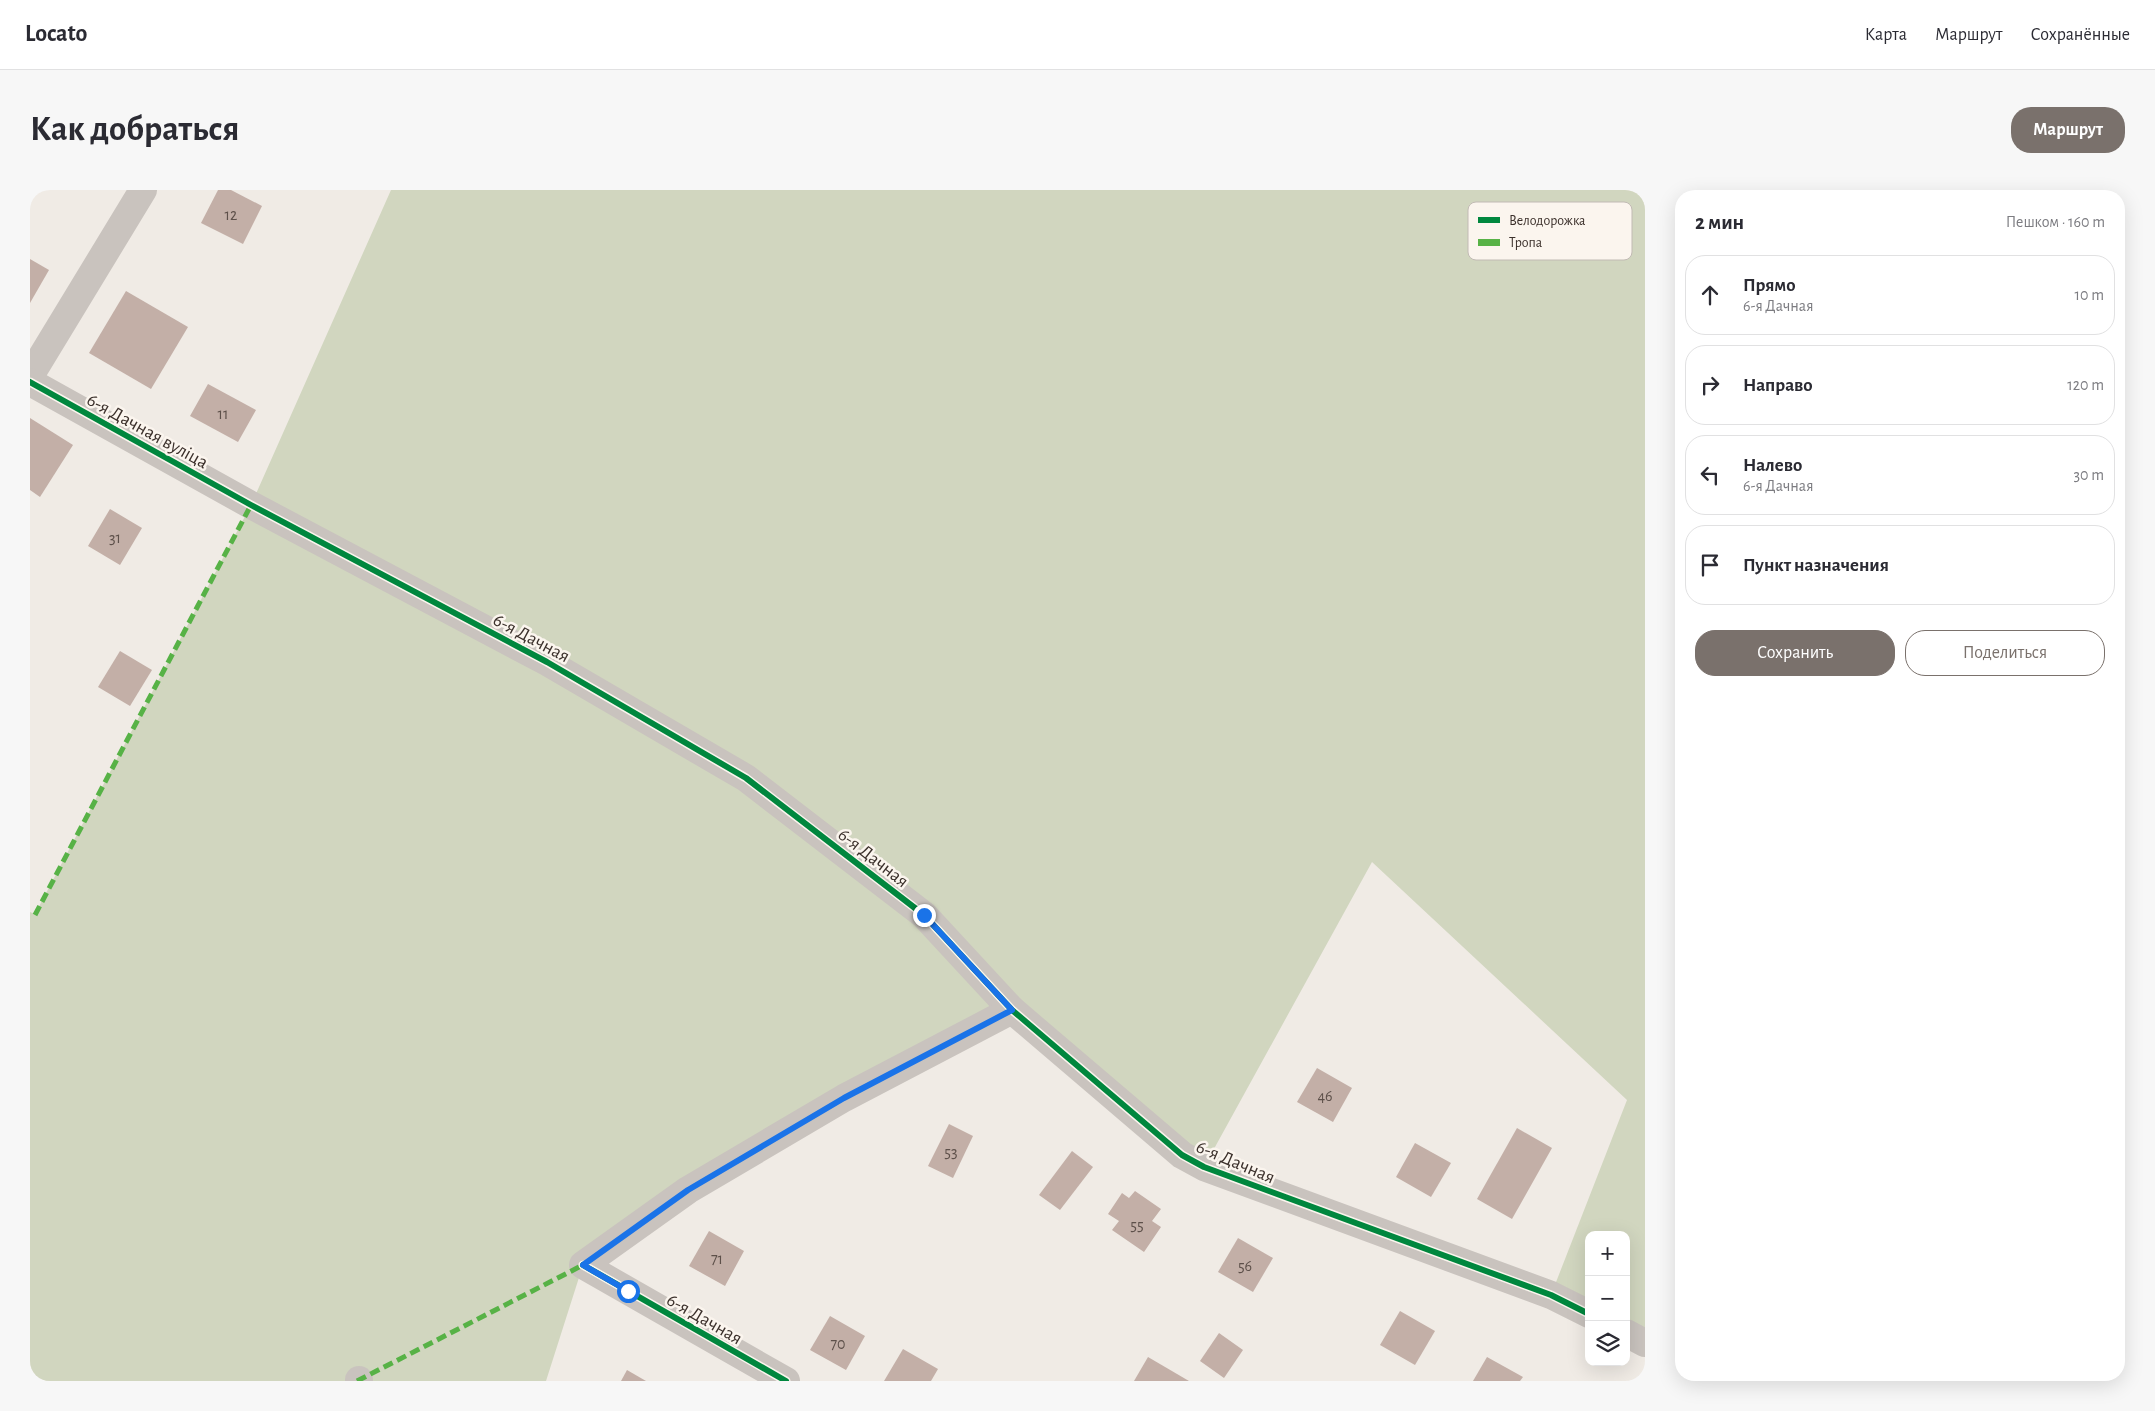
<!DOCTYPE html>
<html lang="ru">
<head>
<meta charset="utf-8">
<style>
  :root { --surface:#fff; --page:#f7f7f7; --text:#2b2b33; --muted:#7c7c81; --line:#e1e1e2; --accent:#7a716c }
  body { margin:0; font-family:"Alegreya Sans",sans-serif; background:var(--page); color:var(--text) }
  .controls { position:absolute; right:15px; bottom:15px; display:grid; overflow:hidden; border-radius:10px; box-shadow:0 5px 20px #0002 }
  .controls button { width:45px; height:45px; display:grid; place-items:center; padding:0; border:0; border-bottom:1px solid var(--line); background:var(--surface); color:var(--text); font:25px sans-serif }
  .stop { position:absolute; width:15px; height:15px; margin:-11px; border:4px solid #1a73e8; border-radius:50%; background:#fff }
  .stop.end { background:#1a73e8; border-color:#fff; box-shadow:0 1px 5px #0008 }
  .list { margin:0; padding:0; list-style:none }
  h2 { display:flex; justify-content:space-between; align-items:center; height:65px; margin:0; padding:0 20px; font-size:21px }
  h2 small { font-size:16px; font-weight:400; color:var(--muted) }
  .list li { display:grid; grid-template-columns:32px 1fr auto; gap:15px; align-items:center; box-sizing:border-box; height:80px; margin:0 10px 10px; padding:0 10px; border:1px solid var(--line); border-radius:20px }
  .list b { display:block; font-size:19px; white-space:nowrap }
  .list p { margin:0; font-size:16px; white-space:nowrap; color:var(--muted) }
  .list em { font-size:16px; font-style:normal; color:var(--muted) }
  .actions { display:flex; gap:10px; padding:15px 20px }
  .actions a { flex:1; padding:11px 0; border:1px solid var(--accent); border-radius:20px; text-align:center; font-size:18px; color:var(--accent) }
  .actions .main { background:var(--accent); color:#fff }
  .icon { flex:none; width:28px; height:28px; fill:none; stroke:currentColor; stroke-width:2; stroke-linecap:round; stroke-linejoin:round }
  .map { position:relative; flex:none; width:1615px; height:1191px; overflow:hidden; border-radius:20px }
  header { display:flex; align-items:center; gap:30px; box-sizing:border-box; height:70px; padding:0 25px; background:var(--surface); border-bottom:1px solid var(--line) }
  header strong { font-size:24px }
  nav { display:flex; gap:28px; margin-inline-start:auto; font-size:18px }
  .intro { display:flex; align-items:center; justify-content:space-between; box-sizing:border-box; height:120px; padding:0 30px }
  h1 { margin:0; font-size:35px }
  .button { padding:12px 22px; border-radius:20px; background:var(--accent); color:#fff; font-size:18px; font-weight:700 }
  main { display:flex; gap:30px; padding:0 30px }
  aside { flex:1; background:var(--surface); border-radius:20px; box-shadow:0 5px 20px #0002 }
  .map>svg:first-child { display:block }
</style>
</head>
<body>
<header>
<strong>Locato</strong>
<nav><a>Карта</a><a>Маршрут</a><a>Сохранённые</a></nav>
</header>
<div class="intro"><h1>Как добраться</h1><a class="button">Маршрут</a></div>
<main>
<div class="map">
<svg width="1615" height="1191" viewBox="0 0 1615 1191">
  <rect width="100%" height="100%" fill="#f0ebe5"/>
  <path fill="#d1d6bf" d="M361,0h1254v1153l-19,-10v-98h-37v79l-38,-19 76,-195 -255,-238 -168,305 -192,-157 -429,255 -37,116h-516v-469l5,2 216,-409z"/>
  <g fill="#c3afa7">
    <path d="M188,0h13l31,16 -19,38 -42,-21z"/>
    <path d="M0,69l19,11 -19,33z"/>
    <path d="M96,101l62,36 -37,62 -62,-36z"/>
    <path d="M178,194l48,26 -18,32 -48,-26z"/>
    <path d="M0,228l43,27 -33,52 -10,-7z"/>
    <path d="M80,319l32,19 -22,37 -32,-19z"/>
    <path d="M90,461l32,19 -22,36 -32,-19z"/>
    <path d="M1287,878l35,20 -19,34 -36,-20z"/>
    <path d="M919,934l24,12 -20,42 -25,-12z"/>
    <path d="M1487,938l35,20 -40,71 -35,-20z"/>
    <path d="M1385,953l36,20 -20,34 -35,-20z"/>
    <path d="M1042,961l21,16 -33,43 -21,-15z"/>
    <path d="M1105,1001l26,18 -9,12 9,6 -17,25 -32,-22 7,-9 -11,-7 14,-21 7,5z"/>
    <path d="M679,1041l35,20 -19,35 -36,-20z"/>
    <path d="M1208,1048l35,20 -20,34 -35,-20z"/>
    <path d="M1370,1121l35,20 -20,34 -35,-20z"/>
    <path d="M800,1126l35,20 -19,34 -36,-20z"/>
    <path d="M1189,1143l24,17 -19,28 -24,-17z"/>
    <path d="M873,1159l35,20 -7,12h-47z"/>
    <path d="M1118,1167l41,24h-55z"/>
    <path d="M1457,1167l36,20 -3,4h-47z"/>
    <path d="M597,1180l19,11h-25z"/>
  </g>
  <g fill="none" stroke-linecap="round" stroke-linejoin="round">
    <g stroke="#c9c3be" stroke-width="28">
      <path d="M0,186l113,-186"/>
      <path d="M0,192l221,123 296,157 199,116 178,137 88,95 170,145 22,12 347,128 38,19"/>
      <path d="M1596,1143l19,10"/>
      <path d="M329,1190v1"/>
      <path d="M756,1191l-203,-116 105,-75 156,-92 168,-88"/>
    </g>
    <g stroke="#57b246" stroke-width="5" stroke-dasharray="10 5" stroke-linecap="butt">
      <path d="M5,725l216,-410"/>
      <path d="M327,1191l226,-116"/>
    </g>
    <defs>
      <g id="cycleway">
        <path d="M0,192l221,123 296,157 199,116 178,137 88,95 170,145 22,12 347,128 38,19"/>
        <path d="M553,1075l203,116"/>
      </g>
    </defs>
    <use href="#cycleway" stroke="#fbf5ee" stroke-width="9"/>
    <use href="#cycleway" stroke="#00873e" stroke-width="6"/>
  </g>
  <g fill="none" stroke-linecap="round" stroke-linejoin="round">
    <path stroke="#1a73e8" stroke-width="6" d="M598,1101l-45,-26 105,-75 156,-92 168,-88 -88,-95"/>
  </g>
  <g text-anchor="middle" stroke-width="5" stroke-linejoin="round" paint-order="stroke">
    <g font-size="16" fill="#5d504a">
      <text x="201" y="30">12</text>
      <text x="193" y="229">11</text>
      <text x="85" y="353">31</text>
      <text x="1295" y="911">46</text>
      <text x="921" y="967">53</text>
      <text x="1107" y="1040">55</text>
      <text x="687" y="1074">71</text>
      <text x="1215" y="1081">56</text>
      <text x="808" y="1159">70</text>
    </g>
    <g font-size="19" fill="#3b302b" stroke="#fbf5ee">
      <text transform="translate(118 240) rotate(29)" y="7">6-я Дачная вуліца</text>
      <text transform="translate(502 447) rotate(28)" y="7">6-я Дачная</text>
      <text transform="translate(844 667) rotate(38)" y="7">6-я Дачная</text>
      <text transform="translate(1206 971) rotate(23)" y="7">6-я Дачная</text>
      <text transform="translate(675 1128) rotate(30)" y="7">6-я Дачная</text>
    </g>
  </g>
  <rect x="1438" y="12" width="164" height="58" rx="8" fill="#fbf5ee" stroke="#c1bab4" stroke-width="1"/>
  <rect x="1448" y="27" width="22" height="6" fill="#00873e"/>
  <rect x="1448" y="49" width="22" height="7" fill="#57b246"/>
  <g font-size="14" fill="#3b302b">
    <text x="1479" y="35">Велодорожка</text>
    <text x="1479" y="57">Тропа</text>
  </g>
</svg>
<div class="controls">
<button>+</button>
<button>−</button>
<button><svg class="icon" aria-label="layers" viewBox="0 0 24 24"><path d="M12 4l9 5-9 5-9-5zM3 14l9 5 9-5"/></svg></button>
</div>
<div class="stop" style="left:598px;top:1101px"></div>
<div class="stop end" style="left:894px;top:725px"></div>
</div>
<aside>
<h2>2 мин<small>Пешком · 160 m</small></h2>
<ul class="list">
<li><svg class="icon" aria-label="ahead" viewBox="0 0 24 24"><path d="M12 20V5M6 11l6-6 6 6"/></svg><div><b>Прямо</b><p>6-я Дачная</p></div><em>10 m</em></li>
<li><svg class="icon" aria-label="right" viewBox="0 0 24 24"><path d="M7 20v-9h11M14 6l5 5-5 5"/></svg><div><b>Направо</b></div><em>120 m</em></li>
<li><svg class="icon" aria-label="left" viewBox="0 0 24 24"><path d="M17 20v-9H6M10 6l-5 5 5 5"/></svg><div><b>Налево</b><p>6-я Дачная</p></div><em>30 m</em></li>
<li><svg class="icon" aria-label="arrive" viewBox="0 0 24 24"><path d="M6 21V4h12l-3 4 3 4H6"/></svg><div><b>Пункт назначения</b></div></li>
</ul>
<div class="actions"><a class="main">Сохранить</a><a>Поделиться</a></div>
</aside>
</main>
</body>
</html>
